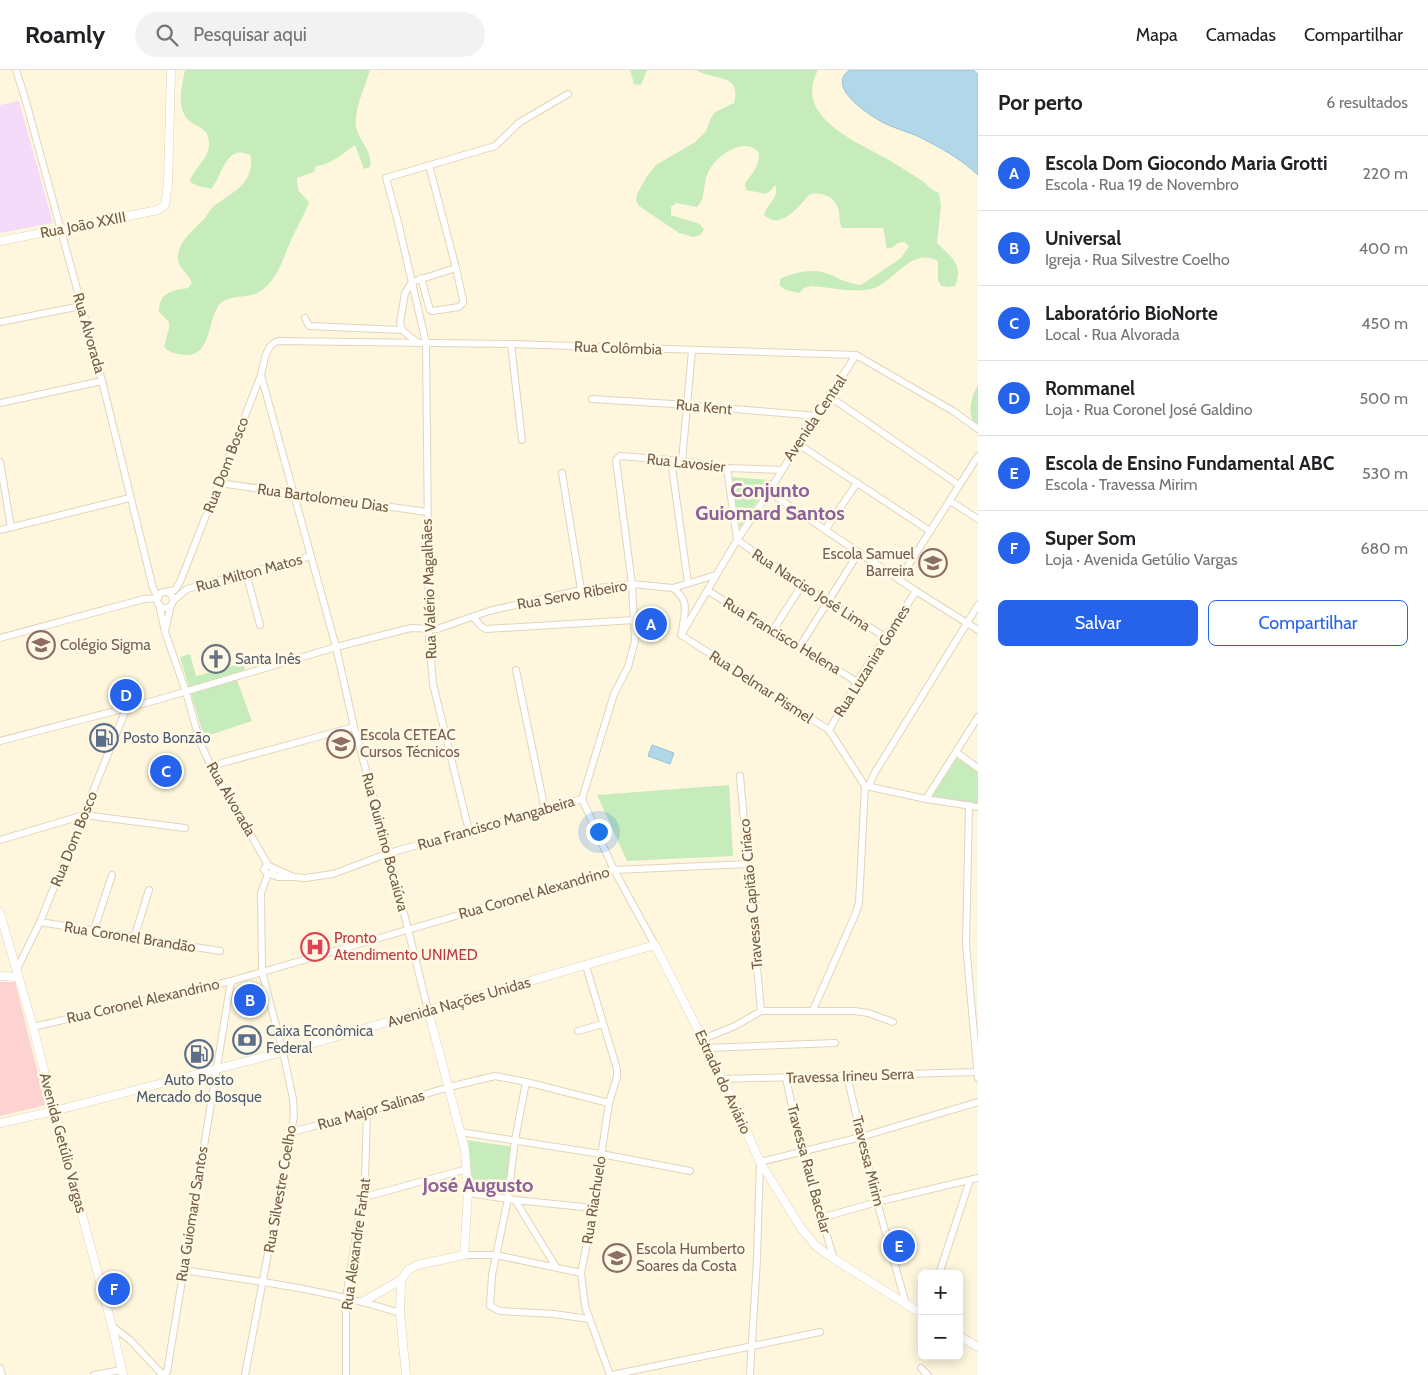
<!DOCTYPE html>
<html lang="pt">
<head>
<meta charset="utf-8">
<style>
  :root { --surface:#fff; --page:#f2f2f2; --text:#202124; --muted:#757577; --line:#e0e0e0; --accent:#2563eb }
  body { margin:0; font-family:Cabin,sans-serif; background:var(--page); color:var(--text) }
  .controls { position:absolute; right:15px; bottom:15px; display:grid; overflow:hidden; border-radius:8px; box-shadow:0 2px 12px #0003 }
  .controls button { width:45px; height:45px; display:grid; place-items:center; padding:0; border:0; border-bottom:1px solid var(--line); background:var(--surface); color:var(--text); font:25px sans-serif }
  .you { position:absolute; left:598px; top:761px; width:18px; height:18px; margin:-12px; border:4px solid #fff; border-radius:50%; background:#1a73e8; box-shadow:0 0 0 8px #1a73e833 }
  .badge { display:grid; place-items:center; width:32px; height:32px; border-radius:50%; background:var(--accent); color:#fff; font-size:16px; font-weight:700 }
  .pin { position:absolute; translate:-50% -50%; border:2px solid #fff; box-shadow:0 1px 5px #0006 }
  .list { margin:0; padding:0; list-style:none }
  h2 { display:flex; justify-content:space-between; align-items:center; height:65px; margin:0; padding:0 20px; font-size:21px }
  h2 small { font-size:16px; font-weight:400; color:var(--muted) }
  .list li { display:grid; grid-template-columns:32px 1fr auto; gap:15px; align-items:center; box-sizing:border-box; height:75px; padding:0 20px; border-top:1px solid var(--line) }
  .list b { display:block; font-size:19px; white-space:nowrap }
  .list p { margin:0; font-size:16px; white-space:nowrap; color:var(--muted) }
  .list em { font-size:16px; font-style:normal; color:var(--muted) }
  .actions { display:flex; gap:10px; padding:15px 20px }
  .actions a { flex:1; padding:11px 0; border:1px solid var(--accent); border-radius:8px; text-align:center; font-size:18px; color:var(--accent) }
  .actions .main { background:var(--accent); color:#fff }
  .icon { flex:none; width:28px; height:28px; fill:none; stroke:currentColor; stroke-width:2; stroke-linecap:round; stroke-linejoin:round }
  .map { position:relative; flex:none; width:978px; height:1305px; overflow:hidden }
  header { display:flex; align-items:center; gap:30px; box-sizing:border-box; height:70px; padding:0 25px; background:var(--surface); border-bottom:1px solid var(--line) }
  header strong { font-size:24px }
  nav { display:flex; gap:28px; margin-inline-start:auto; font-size:18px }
  .search { width:350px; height:45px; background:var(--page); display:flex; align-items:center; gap:12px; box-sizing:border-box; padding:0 18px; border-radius:28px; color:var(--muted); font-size:19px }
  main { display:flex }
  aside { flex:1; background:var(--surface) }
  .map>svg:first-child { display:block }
</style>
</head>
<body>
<header>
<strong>Roamly</strong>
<div class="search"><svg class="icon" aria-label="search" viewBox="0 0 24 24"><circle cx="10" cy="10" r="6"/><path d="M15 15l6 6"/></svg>Pesquisar aqui</div>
<nav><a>Mapa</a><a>Camadas</a><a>Compartilhar</a></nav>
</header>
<main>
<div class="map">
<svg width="978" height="1305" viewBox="0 0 978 1305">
  <rect width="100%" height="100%" fill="#fef7de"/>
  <path fill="#f4dbfa" d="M19,31l34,122 -53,10v-128z"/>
  <path fill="#fcd3d0" d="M0,912h15l31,123 -46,11z"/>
  <g fill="#c7ecbc">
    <path d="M185,0h185c-5,18 -16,38 -14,57 3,14 17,24 14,40l-6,2 -9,-24c-12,8 -24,20 -39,21l-2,6 -17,6 1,12 11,12c-5,14 -12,25 -18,38 -7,17 -15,43 -32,52 -12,7 -31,2 -40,13 -12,16 -7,51 -34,50 -9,-1 -15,-2 -21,-8l5,-19v-6l-10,-10c0,-19 12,-22 29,-24l4,-5c-3,-9 -13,-14 -14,-23 -1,-19 16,-30 27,-42 3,-4 5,-9 9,-12 20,-15 39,-21 37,-50 -25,-15 -29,21 -40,33l-13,-3 -8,-4c3,-14 19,-22 19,-38 0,-20 -16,-15 -24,-28 -8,-14 -3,-31 0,-46z"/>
    <path d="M630,0h17l-6,15 -7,-1z"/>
    <path d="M696,0h122c-27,49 45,74 76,93 9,6 18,11 27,17 6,4 10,10 18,13l2,13 -4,37c14,14 27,21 18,43l-7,1 -7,-1 -3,-6v-19c-25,-14 -42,17 -61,26 -17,8 -47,0 -66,-1l-7,2 -5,5 -13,-3 -6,-4v-7c12,-6 29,-10 43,-7 13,4 23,12 38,13l40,-27 8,-12 -5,-4 -6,1 -5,4 -6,2 -4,-21h-41c-3,-6 -2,-10 -3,-16 -3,-15 -16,-20 -29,-18 -11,12 -29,37 -46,21 3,-12 16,-17 11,-30l-4,5 -5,4 -20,-4 -1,-7c8,-10 14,-17 14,-30 -6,-7 -12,-8 -21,-6 -14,4 -28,17 -32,31 -3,11 -1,21 -9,29l-21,-4 -5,4v8l29,9 4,6 -4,5 -7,2 -14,-4 -40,-27 -3,-5 1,-7 10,-18 9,-11 39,-23 11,-11 5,-13 4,-6 19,-9c8,-31 -21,-22 -38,-33z"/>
    <path d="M978,315v45c-11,-15 -9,-29 0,-45z"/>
    <path d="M731,407l40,3 -31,48z"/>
    <path d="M190,584l6,22 47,-13 3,11 -9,6 15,41 -48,16 -24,-80z"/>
    <path d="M957,688l21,13v33l-47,-7z"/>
    <path d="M729,715l4,71 -106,5 -30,-66z"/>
    <path d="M468,1070l45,7 -7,46 -34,-5z"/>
  </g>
  <g fill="#b2d7e8" stroke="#97c4da">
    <path d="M850,0h123l5,4v101c-15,-14 -33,-25 -51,-34 -13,-8 -29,-11 -43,-18 -14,-7 -60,-37 -34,-53z"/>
    <path d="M652,675l22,8 -4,11 -22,-8z"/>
  </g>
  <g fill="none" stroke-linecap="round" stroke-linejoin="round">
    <defs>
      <g id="minor">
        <path d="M16,0l9,28 77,283 51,207 5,9"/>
        <path d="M421,208l9,32 3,1 26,-4 4,-4v-3l-7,-32"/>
        <path d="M305,248l4,8 93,4"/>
        <path d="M0,252l81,-16"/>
        <path d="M418,273l-16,-13 -2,-7 5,-30 7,-11 44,-14 -27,-103"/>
        <path d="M511,274l11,96"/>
        <path d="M261,305l75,272 18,80 35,126 39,157"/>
        <path d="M830,327l129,88"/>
        <path d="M592,329l96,6 129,11"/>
        <path d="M0,333l102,-22"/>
        <path d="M798,374l132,87"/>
        <path d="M671,390l17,123"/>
        <path d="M682,391l10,-111"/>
        <path d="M0,392l11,65"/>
        <path d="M727,398l10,72 65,45 85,53"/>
        <path d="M562,403l19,117"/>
        <path d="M219,413l208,29"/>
        <path d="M769,422l147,99 62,39"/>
        <path d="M950,431l28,18"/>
        <path d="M0,460l130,-32"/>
        <path d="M825,460l32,-47"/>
        <path d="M246,503l14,52"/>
        <path d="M899,510l79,-124"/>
        <path d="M673,518c18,14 11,24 9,44"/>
        <path d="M708,521l92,55 57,36"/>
        <path d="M165,522l10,-2 5,-8 81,-207c3,-12 4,-30 17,-34l233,3 345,11 97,56 25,18"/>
        <circle cx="165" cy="530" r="8"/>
        <path d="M173,531l14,-12 124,-33"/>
        <path d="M159,534l6,28 21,60 14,50 11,24 49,85 8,14 5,3v4l-5,2 -4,-4 1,-3 3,-2"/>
        <path d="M473,547l9,10 4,2 148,-9"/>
        <path d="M773,560l29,-45"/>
        <path d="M165,561l6,-26"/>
        <path d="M681,565l56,-95 32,-48 29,-48 58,-89"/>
        <path d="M681,565l148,95 36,56"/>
        <path d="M0,568l144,-39 14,-1"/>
        <path d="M800,576l59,-94"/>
        <path d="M516,600l29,140"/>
        <path d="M829,660l28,-48 59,-91"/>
        <path d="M0,671l157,-41 179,-53 75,-19 26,1 52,-18 92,-21 51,-6 41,4 43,-13"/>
        <path d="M956,682l22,16"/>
        <path d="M211,696l143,-39"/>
        <path d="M740,706l21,235"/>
        <path d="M866,716l60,13 52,8"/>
        <path d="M869,716l5,-12 104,-169"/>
        <path d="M582,729l32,-105 14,-27 7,-26 -3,-57 -16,-124 4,-4 62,5 45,7 54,2"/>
        <path d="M582,729l32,71 41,75"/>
        <path d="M926,729l52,-82"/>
        <path d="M969,735l-3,139 12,134"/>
        <path d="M469,761l-36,-147 -4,-47 -3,-294 -28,-121 -12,-44 109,-32 25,-24 48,-28"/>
        <path d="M0,770l84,-25 101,13"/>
        <path d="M273,798l21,9 11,1 28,-4 56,-21 193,-54"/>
        <path d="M270,804l8,3h15"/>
        <path d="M40,852l180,29"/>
        <path d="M94,860l18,-55"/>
        <path d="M134,868l15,-48"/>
        <path d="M586,896l31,103v8l-8,26 -18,120 -10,50 4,33 25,69"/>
        <path d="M17,899l23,-47 87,-215"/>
        <path d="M813,940l42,-95 4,-12 6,-117"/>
        <path d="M33,957l198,-46 383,-111 135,-6"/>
        <path d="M578,961l25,-7"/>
        <path d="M703,969l32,-13 26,-15h94l13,2 25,9"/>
        <path d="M707,978l128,-5"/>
        <path d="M847,1006l30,126 29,102"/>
        <path d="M786,1008l16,75 32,106"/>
        <path d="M723,1009l254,-7"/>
        <path d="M526,1012l-11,58 -7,59 -16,76 -2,31 10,5 54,3 35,5"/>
        <path d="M292,1062l75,-20 82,-25 46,-11 31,6 83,21"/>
        <path d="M460,1062l141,22 89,17"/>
        <path d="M468,1123l47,7 78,8"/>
        <path d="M361,1128l106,-29"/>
        <path d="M515,1130l41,67"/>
        <path d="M821,1148l56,-16 101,-24"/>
        <path d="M464,1185h32l85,18"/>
        <path d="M183,1200c73,11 147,20 217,43"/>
        <path d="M939,1204l31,-94"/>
        <path d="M112,1256l18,14 31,33 3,1 3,-2 64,-391"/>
        <path d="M0,1298l2,7"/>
        <path d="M921,1298l7,7"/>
        <path d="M94,1305l27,-5"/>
        <path d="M245,1305l49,-259 -1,-17 -10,-47 -21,-80 -1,-79 7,-19"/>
        <path d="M346,1305v-77l19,-119 2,-67"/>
        <path d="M612,1305l208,-43"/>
        <path d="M750,1305l7,-116 3,-97 101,-25 117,-35"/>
      </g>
      <g id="tertiary">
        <path d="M0,171l158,-31 7,-5 3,-22 3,-113"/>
        <path d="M0,843l33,114 21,84 58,215 11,49"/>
        <path d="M0,906l18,1"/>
        <path d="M0,1053l54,-12 229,-59 372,-107 68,134 37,83 41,66 15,18 18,13 88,55"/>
        <path d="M364,1231l37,-21"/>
        <path d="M959,1266l19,11"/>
        <path d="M406,1305l-6,-62 1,-33 7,-10 9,-5 47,-10 4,-62 -3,-43 -37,-140"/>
      </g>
    </defs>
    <use href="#minor" stroke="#e2d4ba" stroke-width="8"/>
    <use href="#tertiary" stroke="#e2d4ba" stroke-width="9"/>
    <use href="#minor" stroke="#fff" stroke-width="6"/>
    <use href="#tertiary" stroke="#fff" stroke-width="8"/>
  </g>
  <defs>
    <symbol id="school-ring" viewBox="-11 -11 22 22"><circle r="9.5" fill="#fff9e6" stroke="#8d6e63" stroke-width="1.5"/><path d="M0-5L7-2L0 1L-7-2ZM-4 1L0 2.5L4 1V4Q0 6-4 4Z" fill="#8d6e63"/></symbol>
    <symbol id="church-ring" viewBox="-11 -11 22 22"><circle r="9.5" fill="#fff9e6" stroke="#6b7280" stroke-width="1.5"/><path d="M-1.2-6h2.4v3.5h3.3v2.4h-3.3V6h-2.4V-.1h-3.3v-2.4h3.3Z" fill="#6b7280"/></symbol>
    <symbol id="fuel-ring" viewBox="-11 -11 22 22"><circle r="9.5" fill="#fff9e6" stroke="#5c6f8a" stroke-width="1.5"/><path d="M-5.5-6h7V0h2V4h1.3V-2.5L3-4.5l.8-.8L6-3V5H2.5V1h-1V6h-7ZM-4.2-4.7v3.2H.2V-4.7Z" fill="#5c6f8a"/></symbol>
    <symbol id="hospital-ring" viewBox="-11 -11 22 22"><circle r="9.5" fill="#fff9e6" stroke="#e0444e" stroke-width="1.5"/><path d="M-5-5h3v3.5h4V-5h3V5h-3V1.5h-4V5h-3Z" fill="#e0444e"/></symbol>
    <symbol id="bank-ring" viewBox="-11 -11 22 22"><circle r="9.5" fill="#fff9e6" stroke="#5c6f8a" stroke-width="1.5"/><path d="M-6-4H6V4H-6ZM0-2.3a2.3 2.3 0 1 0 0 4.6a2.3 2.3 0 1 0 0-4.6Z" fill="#5c6f8a"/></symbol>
  </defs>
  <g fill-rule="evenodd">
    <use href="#school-ring" x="917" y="477" width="32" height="32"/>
    <use href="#school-ring" x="25" y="559" width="32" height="32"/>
    <use href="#church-ring" x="200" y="573" width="32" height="32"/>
    <use href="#fuel-ring" x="88" y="652" width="32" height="32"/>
    <use href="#school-ring" x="325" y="658" width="32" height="32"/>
    <use href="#hospital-ring" x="299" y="861" width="32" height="32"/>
    <use href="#bank-ring" x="231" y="954" width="32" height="32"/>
    <use href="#fuel-ring" x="183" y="968" width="32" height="32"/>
    <use href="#school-ring" x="601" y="1172" width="32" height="32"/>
  </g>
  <g text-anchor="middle" stroke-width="5" stroke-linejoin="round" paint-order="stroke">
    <g font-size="15" fill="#755e45" stroke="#fff9e6">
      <text transform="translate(83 155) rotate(-11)" y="5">Rua João XXIII</text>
      <text transform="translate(89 263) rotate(74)" y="5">Rua Alvorada</text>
      <text transform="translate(618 278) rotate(2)" y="5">Rua Colômbia</text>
      <text transform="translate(704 337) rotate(5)" y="5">Rua Kent</text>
      <text transform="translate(815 348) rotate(-56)" y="5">Avenida Central</text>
      <text transform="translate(686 393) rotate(6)" y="5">Rua Lavosier</text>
      <text transform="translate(226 395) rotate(-69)" y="5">Rua Dom Bosco</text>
      <text transform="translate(323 428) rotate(8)" y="5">Rua Bartolomeu Dias</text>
      <text transform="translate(249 503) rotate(-15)" y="5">Rua Milton Matos</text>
      <text transform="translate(429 519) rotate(-92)" y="5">Rua Valério Magalhães</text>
      <text transform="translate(811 520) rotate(33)" y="5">Rua Narciso José Lima</text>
      <text transform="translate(572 525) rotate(-10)" y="5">Rua Servo Ribeiro</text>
      <text transform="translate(782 566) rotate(31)" y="5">Rua Francisco Helena</text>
      <text transform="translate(872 591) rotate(-58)" y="5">Rua Luzanira Gomes</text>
      <text transform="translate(761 617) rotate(33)" y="5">Rua Delmar Pismel</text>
      <text transform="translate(231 729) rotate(60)" y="5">Rua Alvorada</text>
      <text transform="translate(496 753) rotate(-16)" y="5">Rua Francisco Mangabeira</text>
      <text transform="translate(74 769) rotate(-68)" y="5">Rua Dom Bosco</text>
      <text transform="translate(385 772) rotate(75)" y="5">Rua Quintino Bocaiúva</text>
      <text transform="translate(534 823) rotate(-16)" y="5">Rua Coronel Alexandrino</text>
      <text transform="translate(751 824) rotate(-95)" y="5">Travessa Capitão Ciríaco</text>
      <text transform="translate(130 867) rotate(9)" y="5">Rua Coronel Brandão</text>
      <text transform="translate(143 931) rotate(-13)" y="5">Rua Coronel Alexandrino</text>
      <text transform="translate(459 932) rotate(-16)" y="5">Avenida Nações Unidas</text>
      <text transform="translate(850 1006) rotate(-2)" y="5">Travessa Irineu Serra</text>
      <text transform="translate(723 1012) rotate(65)" y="5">Estrada do Aviário</text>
      <text transform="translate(371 1040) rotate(-16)" y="5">Rua Major Salinas</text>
      <text transform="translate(63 1073) rotate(75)" y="5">Avenida Getúlio Vargas</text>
      <text transform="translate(868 1091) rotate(76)" y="5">Travessa Mirim</text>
      <text transform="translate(809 1099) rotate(75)" y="5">Travessa Raul Bacelar</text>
      <text transform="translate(280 1119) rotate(-80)" y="5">Rua Silvestre Coelho</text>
      <text transform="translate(594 1130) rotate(-81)" y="5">Rua Riachuelo</text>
      <text transform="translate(192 1144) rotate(-81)" y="5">Rua Guiomard Santos</text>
      <text transform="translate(356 1174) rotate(-82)" y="5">Rua Alexandre Farhat</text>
    </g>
    <g font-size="15" fill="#785e54" stroke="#fff9e6" text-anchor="start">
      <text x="914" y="489" text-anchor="end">Escola Samuel<tspan x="914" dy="17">Barreira</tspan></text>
      <text x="60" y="580">Colégio Sigma</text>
      <text x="360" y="670">Escola CETEAC<tspan x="360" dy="17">Cursos Técnicos</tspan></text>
      <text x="636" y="1184">Escola Humberto<tspan x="636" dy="17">Soares da Costa</tspan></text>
    </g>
    <g font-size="15" fill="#5b616d" stroke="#fff9e6" text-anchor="start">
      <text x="235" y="594">Santa Inês</text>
    </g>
    <g font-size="15" fill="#4e5e75" stroke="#fff9e6" text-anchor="start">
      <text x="123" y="673">Posto Bonzão</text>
      <text x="266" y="966">Caixa Econômica<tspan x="266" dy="17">Federal</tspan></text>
      <text x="199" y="1015" text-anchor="middle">Auto Posto<tspan x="199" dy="17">Mercado do Bosque</tspan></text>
    </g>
    <g font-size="15" fill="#be3a42" stroke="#fff9e6" text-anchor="start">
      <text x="334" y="873">Pronto<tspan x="334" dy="17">Atendimento UNIMED</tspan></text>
    </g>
    <g font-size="20" font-weight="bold" fill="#906099" stroke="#fff9e6">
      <text x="770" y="427">Conjunto<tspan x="770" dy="23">Guiomard Santos</tspan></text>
      <text x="478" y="1122">José Augusto</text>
    </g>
  </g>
</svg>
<div class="controls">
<button>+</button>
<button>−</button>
</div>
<div class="you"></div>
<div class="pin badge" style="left:651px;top:554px">A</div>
<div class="pin badge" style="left:250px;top:930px">B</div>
<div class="pin badge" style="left:166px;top:701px">C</div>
<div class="pin badge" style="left:126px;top:625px">D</div>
<div class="pin badge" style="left:899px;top:1176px">E</div>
<div class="pin badge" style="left:114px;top:1219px">F</div>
</div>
<aside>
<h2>Por perto<small>6 resultados</small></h2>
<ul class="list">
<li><span class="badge">A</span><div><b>Escola Dom Giocondo Maria Grotti</b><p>Escola · Rua 19 de Novembro</p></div><em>220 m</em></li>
<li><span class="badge">B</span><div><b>Universal</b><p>Igreja · Rua Silvestre Coelho</p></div><em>400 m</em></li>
<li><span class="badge">C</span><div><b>Laboratório BioNorte</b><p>Local · Rua Alvorada</p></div><em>450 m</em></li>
<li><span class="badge">D</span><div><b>Rommanel</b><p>Loja · Rua Coronel José Galdino</p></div><em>500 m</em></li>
<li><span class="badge">E</span><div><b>Escola de Ensino Fundamental ABC</b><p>Escola · Travessa Mirim</p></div><em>530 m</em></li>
<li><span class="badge">F</span><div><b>Super Som</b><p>Loja · Avenida Getúlio Vargas</p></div><em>680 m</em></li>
</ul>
<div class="actions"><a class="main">Salvar</a><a>Compartilhar</a></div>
</aside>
</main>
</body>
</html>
